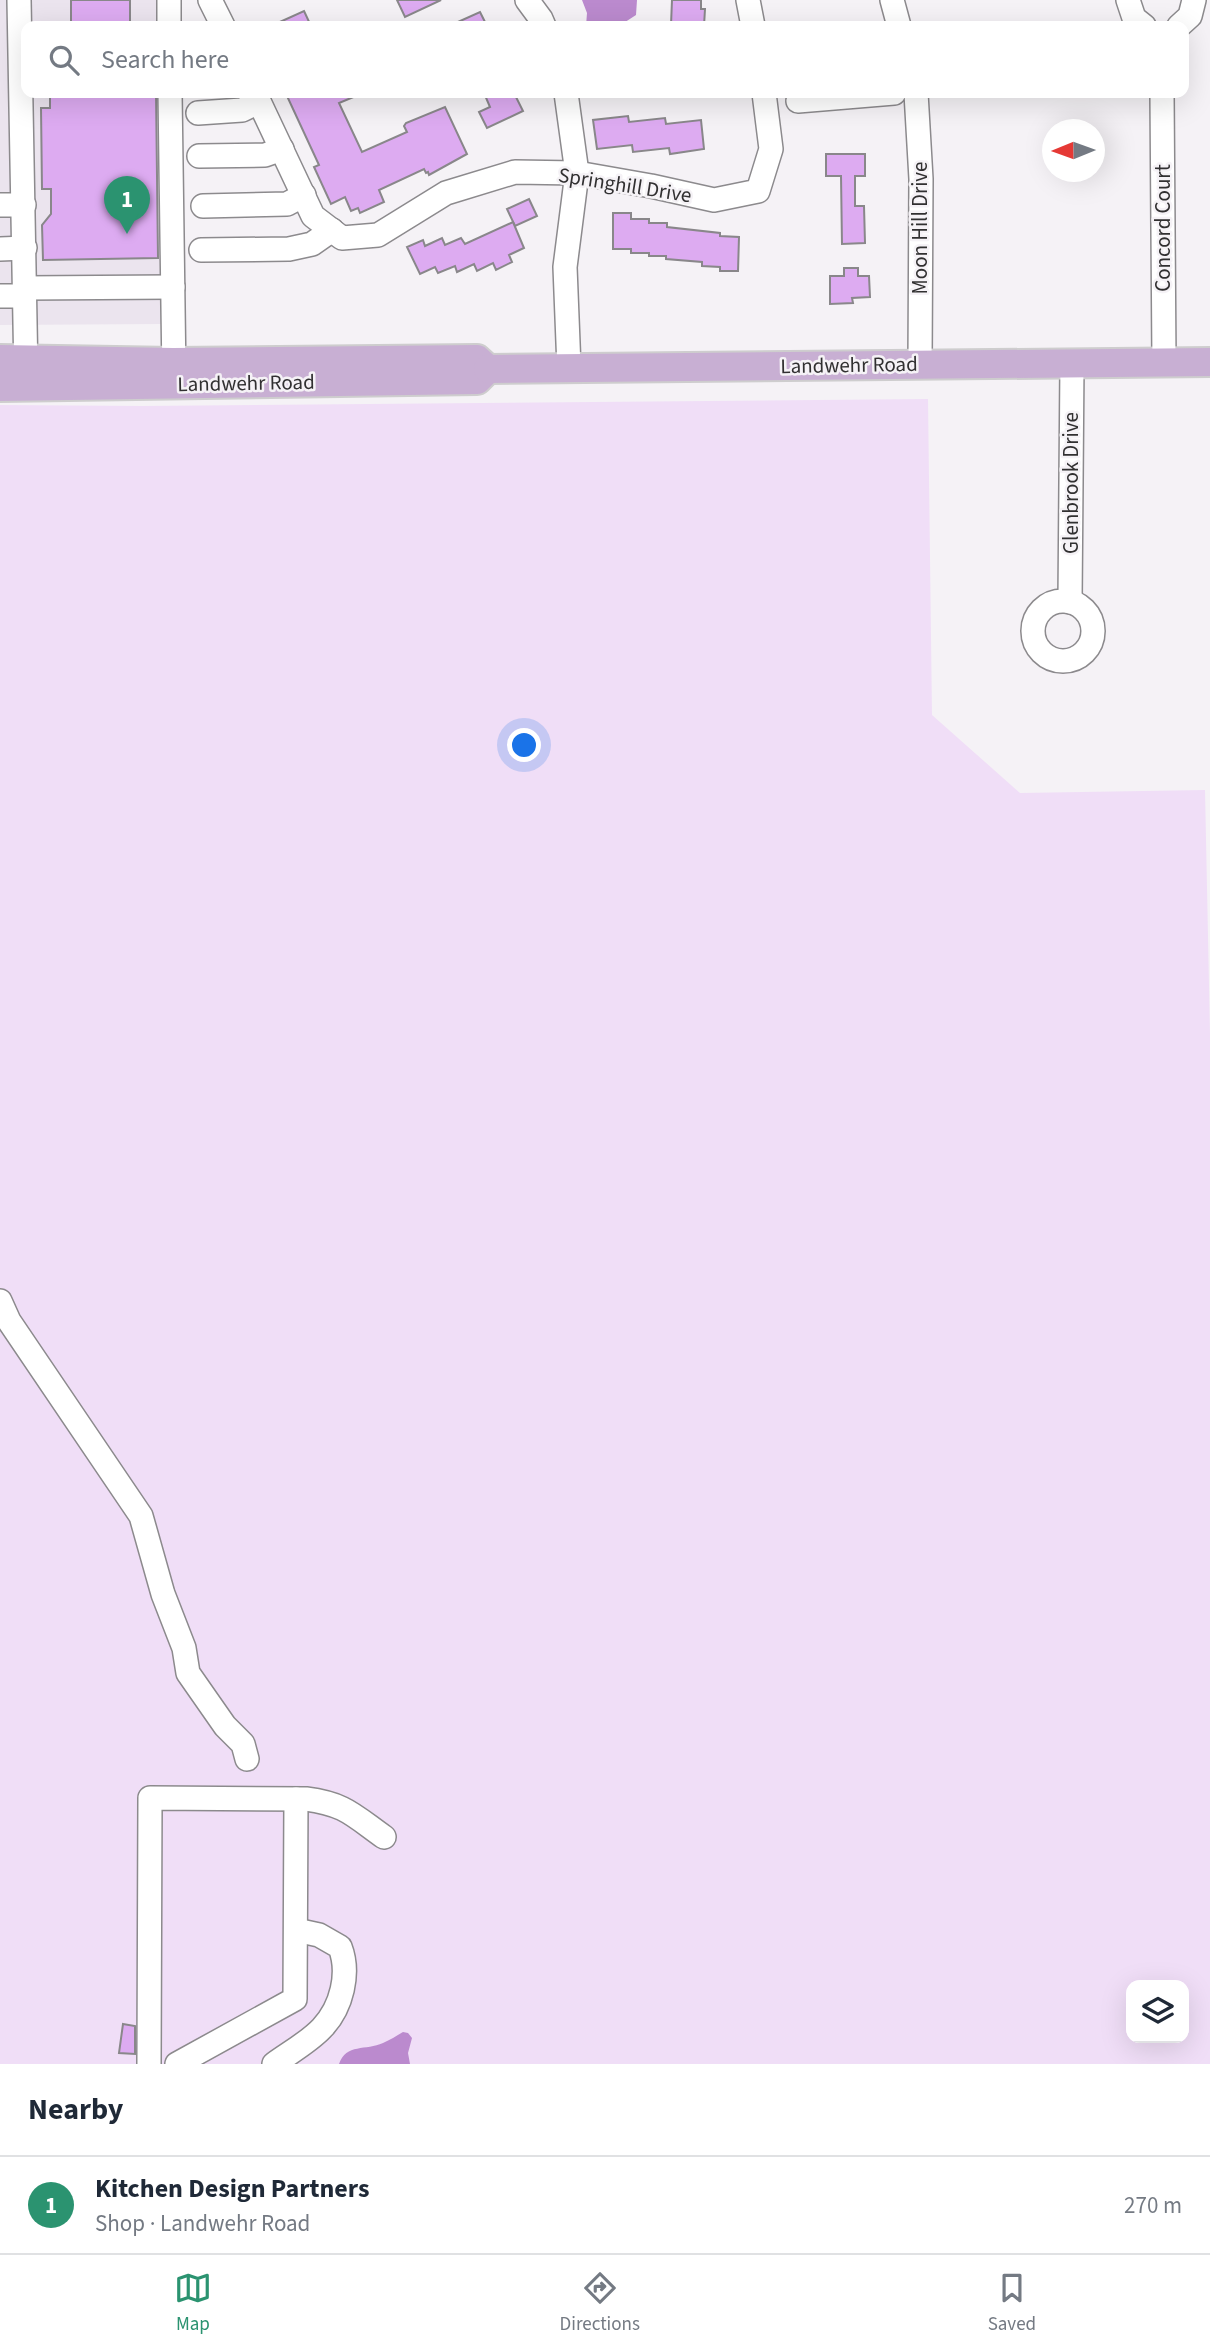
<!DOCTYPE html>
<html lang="en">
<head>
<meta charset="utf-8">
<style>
  :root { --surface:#fff; --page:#f2f2f3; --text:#1f2937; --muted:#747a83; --line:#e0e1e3; --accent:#2b9370 }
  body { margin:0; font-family:"Source Sans 3",sans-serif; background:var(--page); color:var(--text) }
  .controls { position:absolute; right:21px; bottom:21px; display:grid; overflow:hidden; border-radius:14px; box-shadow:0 7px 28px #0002 }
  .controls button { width:63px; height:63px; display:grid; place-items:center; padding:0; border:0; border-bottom:2px solid var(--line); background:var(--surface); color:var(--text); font:35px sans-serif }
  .compass { position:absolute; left:1042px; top:119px; width:63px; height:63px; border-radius:50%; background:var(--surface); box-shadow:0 7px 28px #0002; rotate:269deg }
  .you { position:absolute; left:525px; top:746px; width:24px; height:24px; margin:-18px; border:5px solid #fff; border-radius:50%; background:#1a73e8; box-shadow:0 0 0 10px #1a73e833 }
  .badge { display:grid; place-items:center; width:46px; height:46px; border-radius:50%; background:var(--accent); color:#fff; font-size:23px; font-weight:700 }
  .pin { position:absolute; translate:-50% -58px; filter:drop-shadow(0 2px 4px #0008) }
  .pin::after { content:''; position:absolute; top:37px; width:24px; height:21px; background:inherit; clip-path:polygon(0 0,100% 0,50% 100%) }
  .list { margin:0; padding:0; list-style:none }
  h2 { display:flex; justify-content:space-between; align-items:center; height:91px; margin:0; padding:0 28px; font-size:30px }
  h2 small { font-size:23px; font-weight:400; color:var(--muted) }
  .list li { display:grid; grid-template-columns:46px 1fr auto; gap:21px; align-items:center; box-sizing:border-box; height:98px; padding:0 28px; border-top:2px solid var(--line) }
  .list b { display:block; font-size:26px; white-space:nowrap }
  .list p { margin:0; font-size:23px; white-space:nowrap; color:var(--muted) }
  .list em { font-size:23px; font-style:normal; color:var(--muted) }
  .icon { flex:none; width:38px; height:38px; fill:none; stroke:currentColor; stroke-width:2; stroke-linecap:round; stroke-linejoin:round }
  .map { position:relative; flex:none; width:1210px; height:2064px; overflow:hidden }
  .search { position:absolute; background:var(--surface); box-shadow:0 7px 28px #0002; left:21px; right:21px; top:21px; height:77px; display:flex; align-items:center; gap:18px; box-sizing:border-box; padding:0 24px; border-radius:14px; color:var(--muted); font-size:26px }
  .sheet { height:189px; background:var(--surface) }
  nav { display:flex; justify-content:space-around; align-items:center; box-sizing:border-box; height:98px; border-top:2px solid var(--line); background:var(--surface); font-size:19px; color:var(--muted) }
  nav a { display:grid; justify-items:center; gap:4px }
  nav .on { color:var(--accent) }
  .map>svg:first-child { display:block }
</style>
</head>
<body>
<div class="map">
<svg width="1210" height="2064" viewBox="0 0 1210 2064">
  <rect width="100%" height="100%" fill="#f5f2f6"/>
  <path fill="#ebe4ee" d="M0,0h165v26h-139v67h138l-2,231 -162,1z"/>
  <path fill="#f0def7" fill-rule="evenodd" d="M928,399l4,316 88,78 185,-3 5,244v1030h-1210v-1659l142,1zM1131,1985h53v53h-53z"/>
  <g fill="#bb8ace">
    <path d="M582,0h55l-1,15 -17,11h-33l1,-13z"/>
    <path d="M403,2032l5,1 4,5 -4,15 2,11h-71c7,-21 27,-13 44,-21 7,-3 13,-7 20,-11z"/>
  </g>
  <g fill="#ddabf1" stroke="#89878a" stroke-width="2">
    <rect x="71" y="0" width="59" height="26"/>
    <path d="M397,0h44l-36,17z"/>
    <path d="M672,0h29v9h4l-1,17 -33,-1z"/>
    <path d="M304,11l7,15h-40z"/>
    <path d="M480,12l7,14h-38z"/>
    <path d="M50,93h106l2,165 -115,2 -1,-35 9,-11v-25h-9l-1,-81h9z"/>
    <path d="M294,93h69l-24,10 23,49 45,-20 -3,-6 2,-3 39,-16 22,47 -38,21 -1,-3 -2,1 -2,-4 -45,21 5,12 -24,11 -2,-5 -7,3 -6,-14 -14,7 -17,-37 5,-2 -32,-69z"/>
    <path d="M484,93h30l9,18 -36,17 -8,-16 11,-5z"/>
    <path d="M628,116l1,6 36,-4 1,6 35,-4 3,29 -34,5 -1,-6 -36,4 -1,-7 -35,4 -4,-29z"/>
    <path d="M826,154h39v22h-10v30h9l1,37 -23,1 -1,-68h-15z"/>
    <path d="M529,199l8,17 -22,10 -8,-17z"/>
    <path d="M613,213h18v6h18v4h18v4l53,6v3l19,1 -1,34h-18v-4l-18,-1v-4l-36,-3v-3h-17v-3h-18v-4h-18z"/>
    <path d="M513,222l11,26 -15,7 3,7 -16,8 -3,-7 -16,8 -3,-7 -17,8 -2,-6 -17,7 -3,-6 -15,7 -13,-27 16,-7 2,6 17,-8 3,7 16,-7 4,6z"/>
    <path d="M844,268h14v8h11l1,21 -18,1 1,5 -23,1v-28h14z"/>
    <path d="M123,2024l12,2v28l-16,-1z"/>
  </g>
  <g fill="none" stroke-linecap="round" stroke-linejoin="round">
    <defs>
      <g id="minor">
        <path d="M19,0l7,376"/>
        <path d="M169,0v26"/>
        <path d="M210,0l13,26"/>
        <path d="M527,0l14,19 3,7"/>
        <path d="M748,0l5,26"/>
        <path d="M892,0l7,26"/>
        <path d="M1128,0l6,18 10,8"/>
        <path d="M1179,26l11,-10 4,-16"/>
        <path d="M170,93l4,284"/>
        <path d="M255,93l58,123 29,22 36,-3 68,-42 69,-21 62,1 74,13 63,14 44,-9 13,-42 -7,-56"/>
        <path d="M566,93l11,80 -12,94 4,101"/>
        <path d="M916,93l5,86 -1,185"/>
        <path d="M1162,93l2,269"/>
        <path d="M798,101l96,-8"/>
        <path d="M198,113l44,-3 17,-8"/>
        <path d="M199,156l66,-1 17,-6"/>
        <path d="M0,205h24"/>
        <path d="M203,206l84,-2 17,-9"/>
        <path d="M0,249l25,-1"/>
        <path d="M201,250l88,-1 23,-5 20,-14"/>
        <path d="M25,288l148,-1"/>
        <path d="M0,296h25"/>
        <circle cx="1063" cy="631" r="30"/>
        <path d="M1070,602l2,-239"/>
        <path d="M0,1301l9,20 132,195 22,78 21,54 4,25 37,53 18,18 4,15"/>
        <path d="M149,2064l1,-266 156,1c39,5 47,16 78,38"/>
        <path d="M177,2064l118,-65 1,-200"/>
        <path d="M274,2064c15,-11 35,-22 48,-36 20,-21 28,-55 18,-81l-21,-12 -23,-5"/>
      </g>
      <g id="major">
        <path d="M0,359l173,3 304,-3 11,10 -11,11 -477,7"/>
        <path d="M488,369l722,-7"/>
      </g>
    </defs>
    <use href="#minor" stroke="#8c8a8d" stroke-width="26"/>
    <use href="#major" stroke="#cecdce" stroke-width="32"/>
    <use href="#minor" stroke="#fff" stroke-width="23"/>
    <use href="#major" stroke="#c8afd3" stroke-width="28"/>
  </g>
  <g text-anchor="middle" stroke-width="5" stroke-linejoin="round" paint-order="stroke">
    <g font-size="21" fill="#313031" stroke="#f5f2f6">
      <text transform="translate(625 185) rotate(9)" y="7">Springhill Drive</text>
      <text transform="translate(920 228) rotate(-90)" y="7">Moon Hill Drive</text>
      <text transform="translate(1163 228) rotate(-90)" y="7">Concord Court</text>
      <text transform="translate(849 365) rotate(-1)" y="7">Landwehr Road</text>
      <text transform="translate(246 383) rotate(-1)" y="7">Landwehr Road</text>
      <text transform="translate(1071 483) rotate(-90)" y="7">Glenbrook Drive</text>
    </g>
  </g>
</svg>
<div class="controls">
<button><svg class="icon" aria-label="layers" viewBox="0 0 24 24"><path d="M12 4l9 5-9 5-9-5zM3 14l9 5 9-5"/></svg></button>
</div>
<svg class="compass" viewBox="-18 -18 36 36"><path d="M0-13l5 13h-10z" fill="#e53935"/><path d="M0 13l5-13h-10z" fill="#747a83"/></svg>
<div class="you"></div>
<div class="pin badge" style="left:127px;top:234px">1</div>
<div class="search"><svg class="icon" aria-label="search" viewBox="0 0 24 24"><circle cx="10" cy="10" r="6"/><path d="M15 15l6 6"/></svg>Search here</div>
</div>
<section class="sheet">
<h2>Nearby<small></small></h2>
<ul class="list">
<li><span class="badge">1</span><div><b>Kitchen Design Partners</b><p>Shop · Landwehr Road</p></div><em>270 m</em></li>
</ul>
</section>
<nav>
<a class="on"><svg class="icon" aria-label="map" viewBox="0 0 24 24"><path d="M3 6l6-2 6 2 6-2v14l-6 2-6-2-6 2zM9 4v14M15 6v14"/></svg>Map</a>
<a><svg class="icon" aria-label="directions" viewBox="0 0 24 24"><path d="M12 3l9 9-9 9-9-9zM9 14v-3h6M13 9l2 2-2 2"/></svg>Directions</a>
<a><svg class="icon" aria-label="saved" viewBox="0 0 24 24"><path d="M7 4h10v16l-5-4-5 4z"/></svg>Saved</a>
</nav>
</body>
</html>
